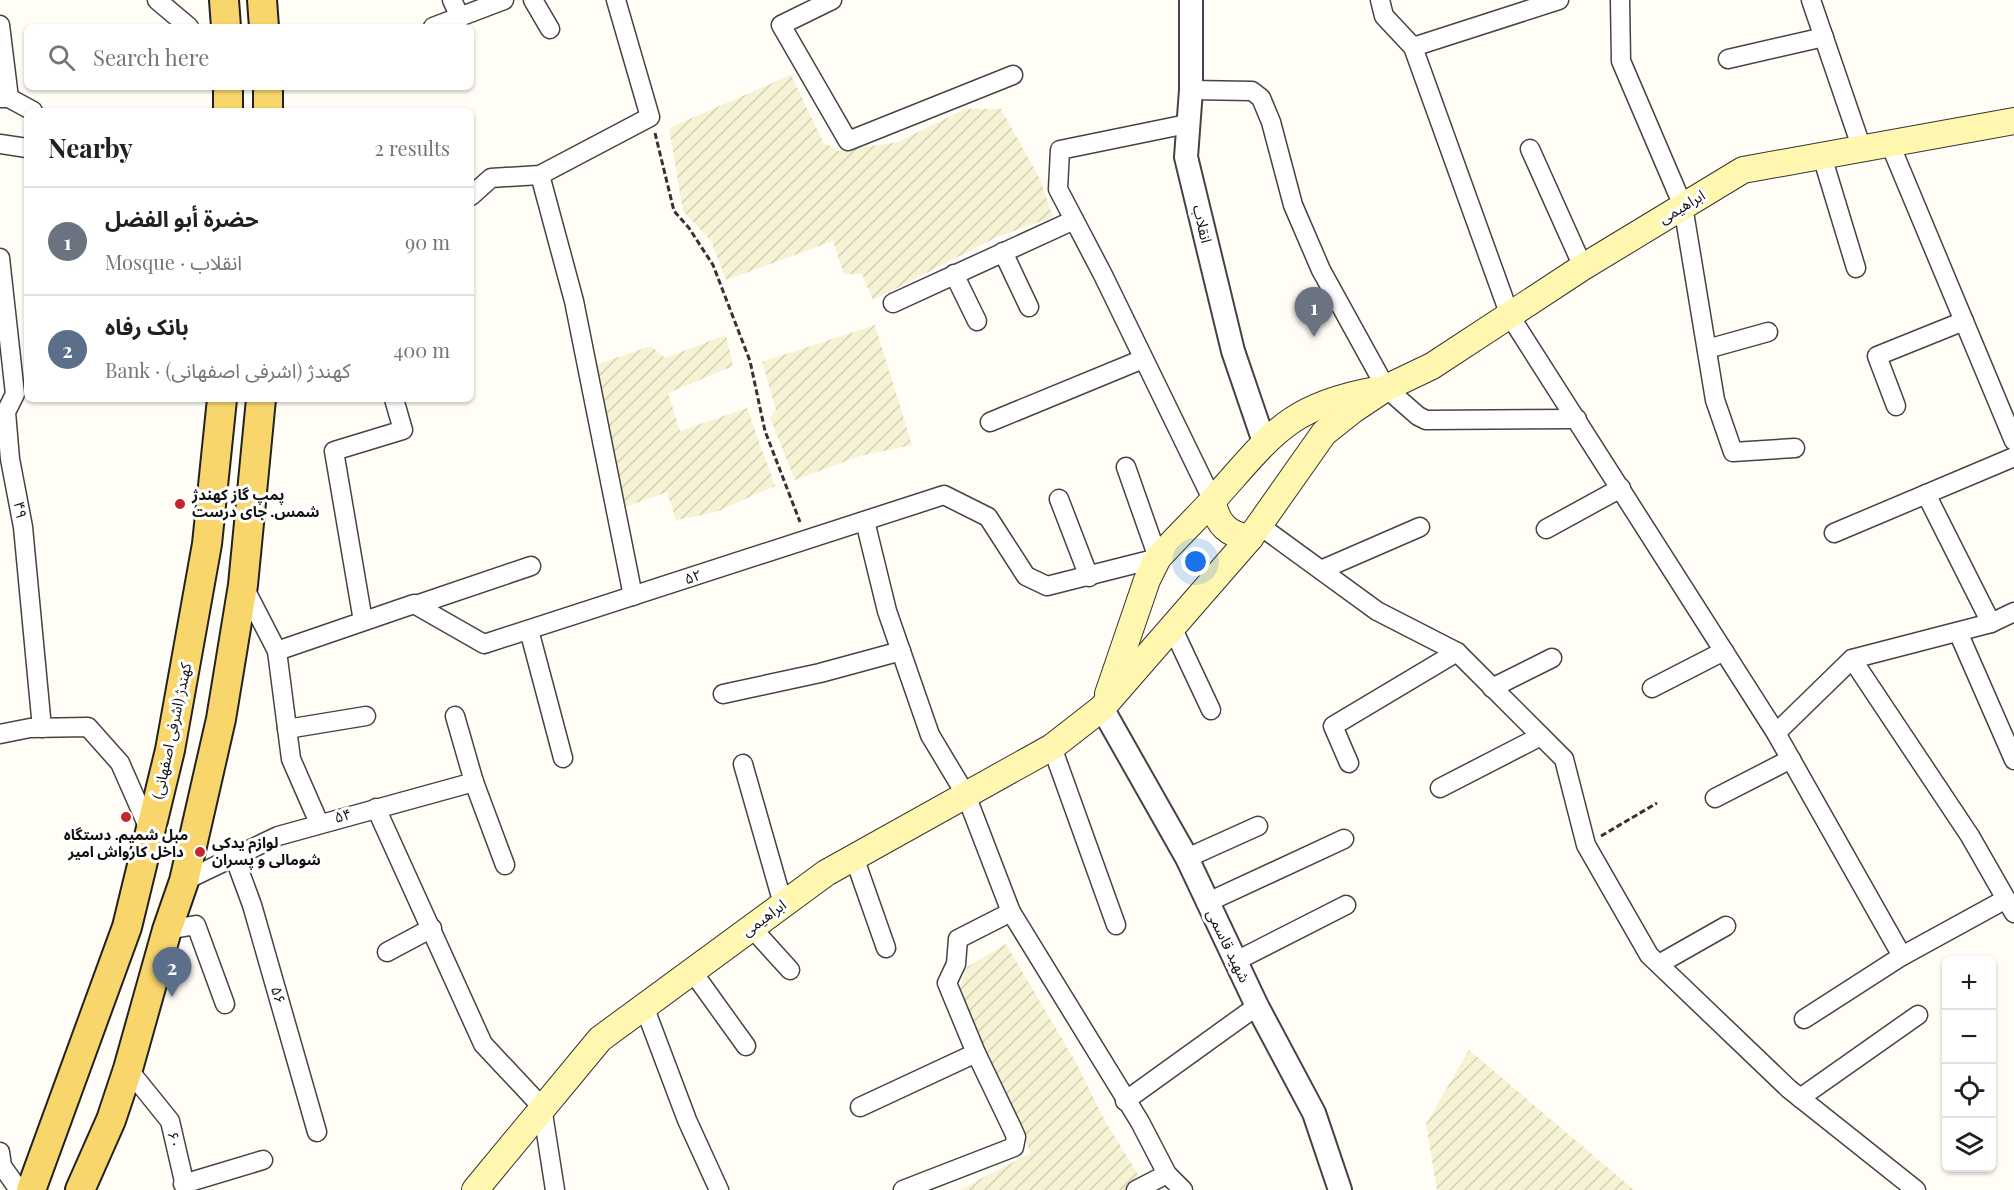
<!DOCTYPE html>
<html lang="en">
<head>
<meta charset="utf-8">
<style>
  :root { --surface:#fff; --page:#f6f6f6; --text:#202124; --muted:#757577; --line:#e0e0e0; --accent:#7c3aed }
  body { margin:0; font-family:"Playfair Display","Noto Sans Arabic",serif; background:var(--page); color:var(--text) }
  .controls { position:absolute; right:18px; bottom:18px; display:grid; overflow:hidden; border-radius:9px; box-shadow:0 2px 4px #0004 }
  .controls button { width:54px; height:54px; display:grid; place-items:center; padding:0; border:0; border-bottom:2px solid var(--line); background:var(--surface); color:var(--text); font:30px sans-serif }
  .you { position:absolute; left:1196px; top:562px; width:21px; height:21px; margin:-15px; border:4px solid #fff; border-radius:50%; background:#1a73e8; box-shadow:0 0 0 9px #1a73e833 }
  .badge { display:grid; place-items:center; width:39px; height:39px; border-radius:50%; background:var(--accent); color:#fff; font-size:20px; font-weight:700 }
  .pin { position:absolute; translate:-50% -50px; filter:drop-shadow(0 2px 3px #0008) }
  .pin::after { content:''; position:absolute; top:32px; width:21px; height:18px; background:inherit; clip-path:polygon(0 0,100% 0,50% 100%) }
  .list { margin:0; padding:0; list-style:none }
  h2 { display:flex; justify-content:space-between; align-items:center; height:78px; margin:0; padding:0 24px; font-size:26px }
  h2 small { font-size:20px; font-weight:400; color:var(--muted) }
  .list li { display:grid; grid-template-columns:39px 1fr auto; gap:18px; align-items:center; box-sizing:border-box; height:108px; padding:0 24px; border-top:2px solid var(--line) }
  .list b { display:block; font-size:22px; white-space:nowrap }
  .list p { margin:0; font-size:20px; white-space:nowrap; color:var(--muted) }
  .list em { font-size:20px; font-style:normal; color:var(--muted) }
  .icon { flex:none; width:33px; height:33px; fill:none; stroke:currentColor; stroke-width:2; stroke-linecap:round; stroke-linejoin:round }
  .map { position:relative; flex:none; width:2014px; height:1190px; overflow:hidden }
  .search { position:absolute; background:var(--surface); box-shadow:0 2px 4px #0004; left:24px; top:24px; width:450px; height:66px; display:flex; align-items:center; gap:15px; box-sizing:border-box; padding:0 21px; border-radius:9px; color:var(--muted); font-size:22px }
  .panel { position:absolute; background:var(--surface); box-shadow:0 2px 4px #0004; left:24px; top:108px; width:450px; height:294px; border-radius:9px }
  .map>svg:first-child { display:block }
</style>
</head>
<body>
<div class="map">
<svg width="2014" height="1190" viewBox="0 0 2014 1190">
  <defs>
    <pattern id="farmland-furrows" width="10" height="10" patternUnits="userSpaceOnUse" patternTransform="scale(1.5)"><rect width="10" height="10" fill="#f6f3d4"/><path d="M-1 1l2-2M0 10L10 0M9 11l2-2" fill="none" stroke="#d2cfb5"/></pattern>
  </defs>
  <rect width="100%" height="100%" fill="#fffdf5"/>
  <g fill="url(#farmland-furrows)">
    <path d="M791,75l32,67 16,9 59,-9 67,-33h36l39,70 13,38 -56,20 -124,63 -11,-26h-18l-11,-33 -107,39 -15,-39 -28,-30 -14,-83z"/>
    <path d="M875,325l37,120 -52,11 -65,24 -25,-62 6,-8 -14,-48z"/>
    <path d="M726,335l7,31 -65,27 12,38 67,-23 28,78 -59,26 -40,8 -9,-28 -41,15 -31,-142 56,-19 14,12z"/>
    <path d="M1006,944l70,119 30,60 42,67h-189l72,-37 -73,-159 9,-27z"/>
    <path d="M1469,1050l165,140h-197l-11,-66z"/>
  </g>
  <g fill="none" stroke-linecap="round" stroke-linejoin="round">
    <defs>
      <g id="minor">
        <path d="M157,0l32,27"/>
        <path d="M452,0l8,17"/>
        <path d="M533,0l17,29"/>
        <path d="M832,0l-51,25 67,116 165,-66"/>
        <path d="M1380,0l4,16 29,31 97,269 266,417 126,223"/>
        <path d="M1620,0l1,61 62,145 32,194 18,52 62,-4"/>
        <path d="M1811,0l51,149"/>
        <path d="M0,25l9,73"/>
        <path d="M433,27l71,-27"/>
        <path d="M1413,47l146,-47"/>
        <path d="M1728,59l96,-22"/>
        <path d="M1191,90l61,1 9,7 10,24 22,83 28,65 65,118 32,28 8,4 151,-1"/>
        <path d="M0,98h9l24,13"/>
        <path d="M1187,124l-127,26 -2,39 45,86 110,226"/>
        <path d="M0,144l27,4"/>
        <path d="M1890,144l124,297"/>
        <path d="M1530,149l53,118"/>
        <path d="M1822,156l34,112"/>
        <path d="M540,175l34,126 59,295"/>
        <path d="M471,196l20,-18 49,-3 110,-58 -34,-117"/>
        <path d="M1003,252l26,55"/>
        <path d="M0,258l15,136 -9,18 4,47 13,68 19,201"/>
        <path d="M954,274l23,47"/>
        <path d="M893,303l181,-83"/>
        <path d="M1707,349l61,-17"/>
        <path d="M1896,406l-19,-50 87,-35"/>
        <path d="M990,422l153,-63"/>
        <path d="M1926,494l65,129"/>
        <path d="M1059,499l30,78"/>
        <path d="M865,521l22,90 43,124 36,60 45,117 129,210 27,52 16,16"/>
        <path d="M1259,525l118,86 80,41 107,107 22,86 63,110 140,134 127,101"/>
        <path d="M1546,529l75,-41"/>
        <path d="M1834,533l180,-76"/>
        <path d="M1321,570l99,-43"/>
        <path d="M244,587l33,64 137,-47 70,40 460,-149 44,22 38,59 21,10 111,-28 -32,-91"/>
        <path d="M416,605l115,-39"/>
        <path d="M363,621l-29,-170 69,-21 -9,-31"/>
        <path d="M1172,627l39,83"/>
        <path d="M529,630l34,128"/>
        <path d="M1958,632l56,128"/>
        <path d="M277,651l14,108 28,64"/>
        <path d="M1852,659l118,177 44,77"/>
        <path d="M1492,688l60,-30"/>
        <path d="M1652,688l72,-37"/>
        <path d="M723,694l97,-21 81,-22"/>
        <path d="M455,716l19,66 31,83"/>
        <path d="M287,729l79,-13"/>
        <path d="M1776,733l76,-74 139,-36 23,-11"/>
        <path d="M0,734l30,-6 58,-1 32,36 30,68"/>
        <path d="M1052,747l64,178"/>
        <path d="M1349,763l-16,-37 124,-74"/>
        <path d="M743,764l40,140"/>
        <path d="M1440,788l101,-52"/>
        <path d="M1715,798l76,-39"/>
        <path d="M376,808l107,236 59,63 13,83"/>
        <path d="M854,857l32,91"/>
        <path d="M1187,858l71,-32"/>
        <path d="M235,859l17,46 65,227"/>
        <path d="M184,881l94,-45 196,-54"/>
        <path d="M1206,903l138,-64"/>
        <path d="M751,927l39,43"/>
        <path d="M167,930l29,-5 29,79"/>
        <path d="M387,952l45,-24"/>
        <path d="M1236,961l110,-56"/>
        <path d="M1659,964l67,-38"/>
        <path d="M692,971l54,75"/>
        <path d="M644,1006l43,114 32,70"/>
        <path d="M1804,1019l98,-63 104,-57"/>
        <path d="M128,1069l42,52 16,69"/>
        <path d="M1800,1098l118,-83"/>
        <path d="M1125,1101l132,-95"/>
        <path d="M860,1107l116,-54"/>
        <path d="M0,1152l2,14 17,24"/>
        <path d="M183,1184l80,-24"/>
        <path d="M903,1190l111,-43 2,-10 -4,-9 -36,-75 -29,-70 9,-19 2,-25 53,-27"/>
        <path d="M1136,1190l31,-16"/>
      </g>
      <g id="tertiary">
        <path d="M1191,0v90l-5,67 47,194 31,91"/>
        <path d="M1102,708l85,150 70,148 57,107 26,77"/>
      </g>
      <g id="secondary">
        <path d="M1213,501c3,22 15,34 37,37"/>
        <path d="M1108,694l39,-114 11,-22c18,-20 38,-39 56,-59 57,-63 73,-93 162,-109"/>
        <path d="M475,1190l125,-151 226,-166 226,-126 50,-39 148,-170 74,-105 29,-23 33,-22 46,-22 151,-99 160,-97 271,-49"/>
      </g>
      <g id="primary">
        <path d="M224,0l2,27"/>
        <path d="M262,0l2,27"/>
        <path d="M228,87v24"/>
        <path d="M268,111v-24"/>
        <path d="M31,1190l96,-263 43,-177 37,-206 15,-145"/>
        <path d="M80,1190l31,-70 17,-51 39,-139 17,-49 37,-162 22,-134 18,-186"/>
      </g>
    </defs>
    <use href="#minor" stroke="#444" stroke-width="21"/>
    <use href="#tertiary" stroke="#444" stroke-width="26"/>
    <use href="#secondary" stroke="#333" stroke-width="28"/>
    <use href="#primary" stroke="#222" stroke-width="32"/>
    <g stroke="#333" stroke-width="3" stroke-dasharray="6 3" stroke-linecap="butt">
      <path d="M655,133l19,78 15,17 24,37 37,96 15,70 35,91"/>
      <path d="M1601,836l56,-33"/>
    </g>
    <use href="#minor" stroke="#fff" stroke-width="18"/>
    <use href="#tertiary" stroke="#fff" stroke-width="22"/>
    <use href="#secondary" stroke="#fff6b0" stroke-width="26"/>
    <use href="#primary" stroke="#f9d66b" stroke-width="28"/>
  </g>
  <g fill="#c4262e" stroke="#fff" stroke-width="2">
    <circle cx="180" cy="504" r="6"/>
    <circle cx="126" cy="817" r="6"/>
    <circle cx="200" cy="852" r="6"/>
  </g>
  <g text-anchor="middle" stroke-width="6" stroke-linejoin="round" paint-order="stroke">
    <g font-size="15" fill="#111" stroke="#fff">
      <text transform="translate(1682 207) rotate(-31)" y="5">ابراهیمی</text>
      <text transform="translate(1202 224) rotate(77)" y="5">انقلاب</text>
      <text transform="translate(20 510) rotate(79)" y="5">۴۹</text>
      <text transform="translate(693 577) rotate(-18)" y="5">۵۲</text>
      <text transform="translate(172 731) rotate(-78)" y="5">کهندژ (اشرفی اصفهانی)</text>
      <text transform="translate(343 816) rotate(-15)" y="5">۵۴</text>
      <text transform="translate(764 918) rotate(-36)" y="5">ابراهیمی</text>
      <text transform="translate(1228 946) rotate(64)" y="5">شهید قاسمی</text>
      <text transform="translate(278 995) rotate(74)" y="5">۵۶</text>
      <text transform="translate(174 1140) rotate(78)" y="5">۶۰</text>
    </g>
    <g font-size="15" font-weight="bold" fill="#111" stroke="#fff" text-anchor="start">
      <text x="192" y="500">پمپ گاز کهندژ<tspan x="192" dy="17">شمس. جای درست</tspan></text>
      <text x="126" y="840" text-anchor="middle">مبل شمیم. دستگاه<tspan x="126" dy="17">داخل کارواش امیر</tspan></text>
      <text x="212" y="848">لوازم یدکی<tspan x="212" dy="17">شومالی و پسران</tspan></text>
    </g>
  </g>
</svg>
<div class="controls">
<button>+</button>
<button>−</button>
<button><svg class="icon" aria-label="locate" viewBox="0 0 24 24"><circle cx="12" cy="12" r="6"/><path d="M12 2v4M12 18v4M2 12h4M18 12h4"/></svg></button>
<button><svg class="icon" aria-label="layers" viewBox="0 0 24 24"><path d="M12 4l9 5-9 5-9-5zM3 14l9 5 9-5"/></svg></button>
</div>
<div class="you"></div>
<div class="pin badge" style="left:1314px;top:337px;background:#6b7280">1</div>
<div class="pin badge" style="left:172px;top:997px;background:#5c6f8a">2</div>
<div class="search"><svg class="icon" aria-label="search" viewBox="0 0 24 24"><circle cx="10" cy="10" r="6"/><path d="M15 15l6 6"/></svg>Search here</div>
<section class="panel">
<h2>Nearby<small>2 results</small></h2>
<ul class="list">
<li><span class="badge" style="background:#6b7280">1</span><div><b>حضرة أبو الفضل</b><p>Mosque · انقلاب</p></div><em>90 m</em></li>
<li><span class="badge" style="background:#5c6f8a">2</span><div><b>بانک رفاه</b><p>Bank · کهندژ (اشرفی اصفهانی)</p></div><em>400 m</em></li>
</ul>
</section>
</div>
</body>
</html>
